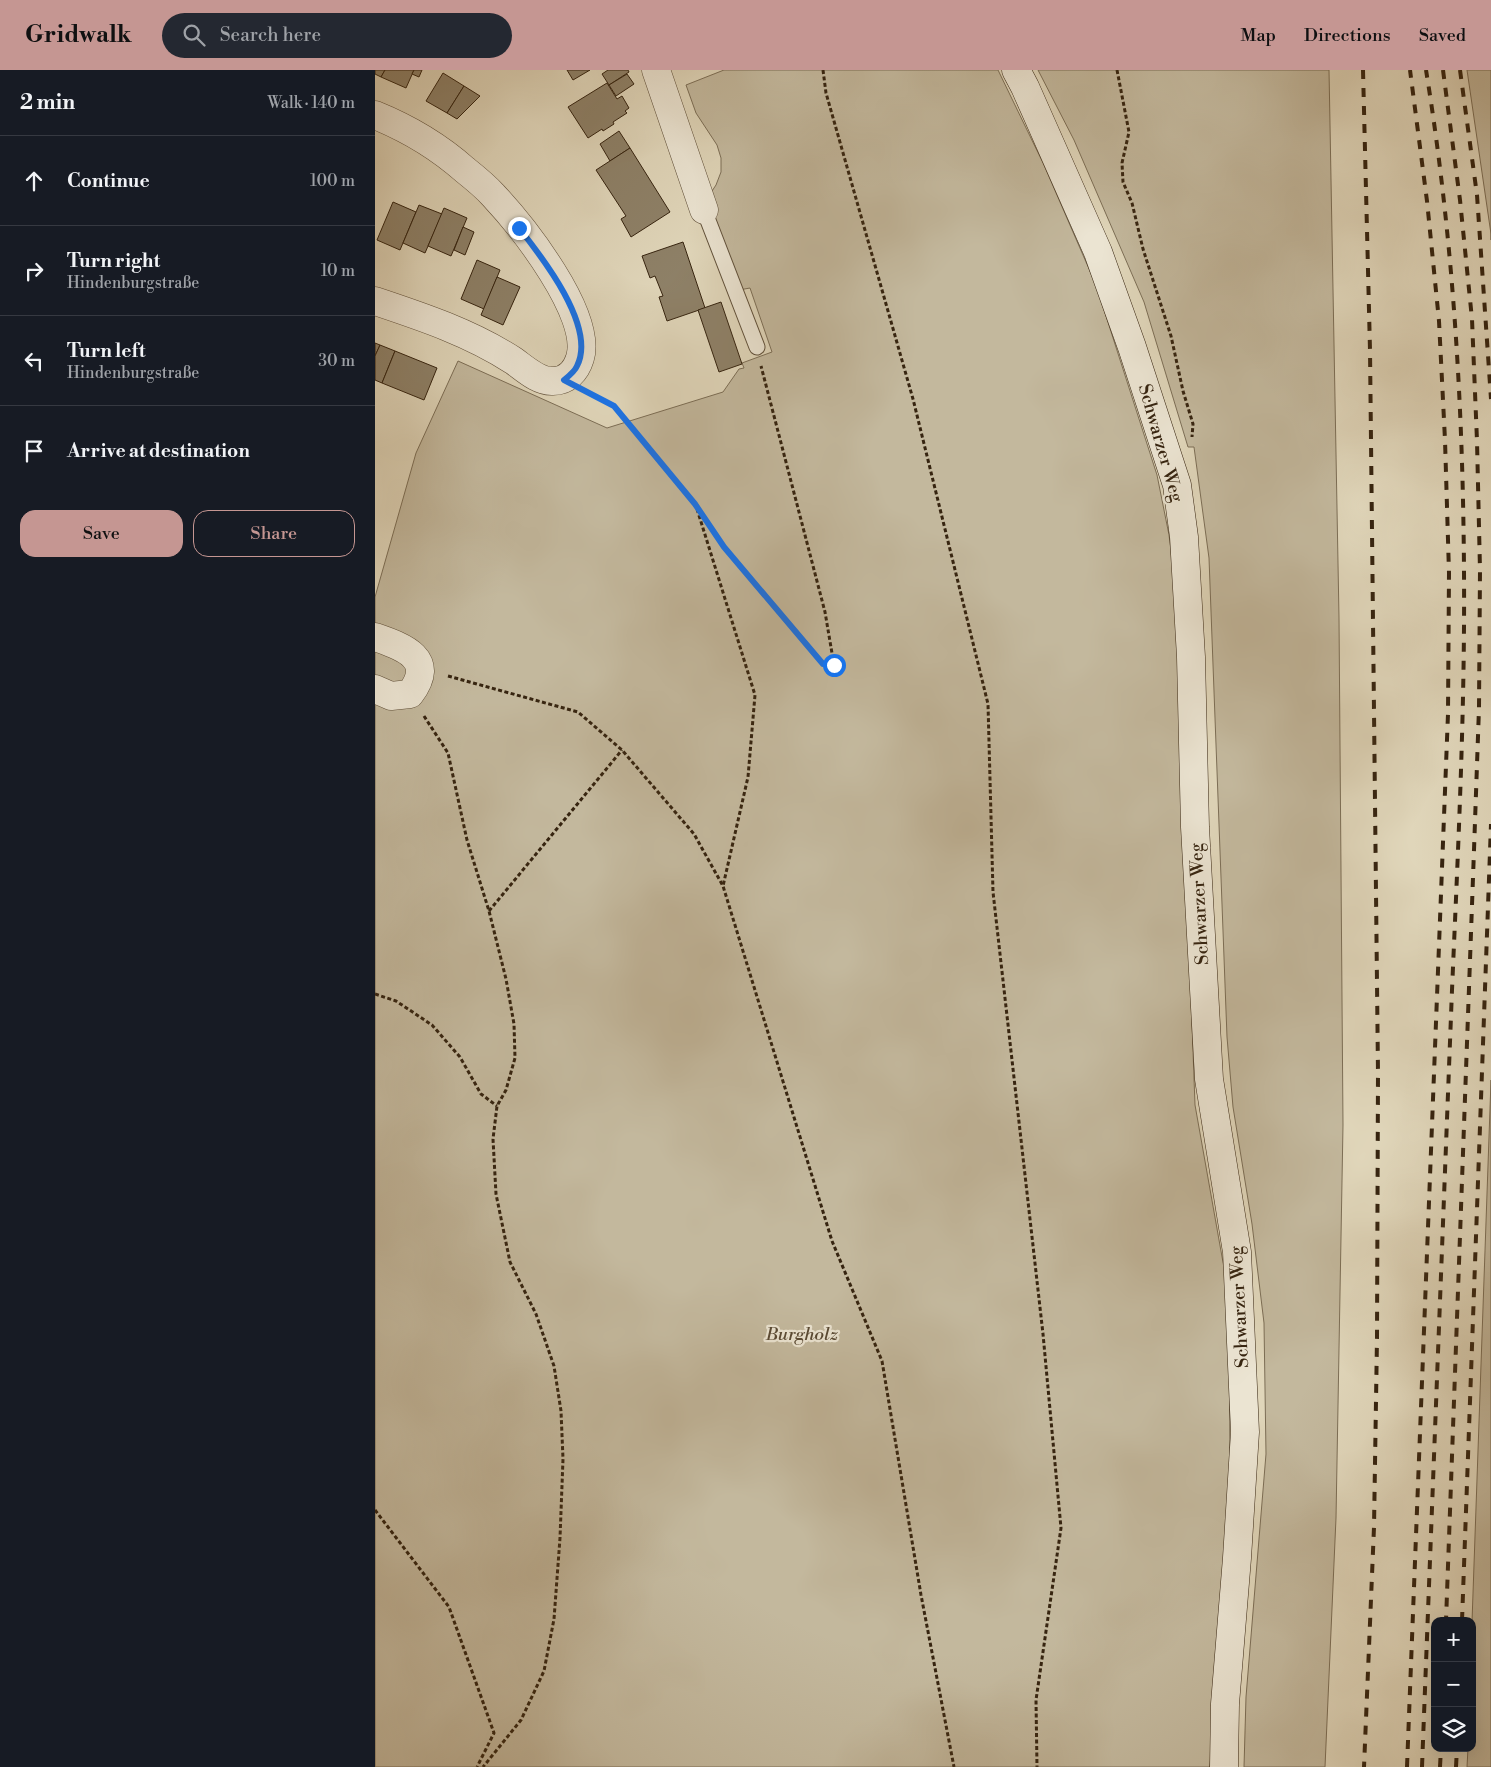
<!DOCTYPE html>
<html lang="en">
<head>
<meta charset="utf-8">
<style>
  :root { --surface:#171b24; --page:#242831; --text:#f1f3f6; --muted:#9ea1a6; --line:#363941; --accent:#c59692 }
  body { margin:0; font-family:"Libre Bodoni",serif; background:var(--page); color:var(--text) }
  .controls { position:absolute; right:15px; bottom:15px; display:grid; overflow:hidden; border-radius:10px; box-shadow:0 5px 20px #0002 }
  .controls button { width:45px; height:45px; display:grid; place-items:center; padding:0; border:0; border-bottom:1px solid var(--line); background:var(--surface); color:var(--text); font:25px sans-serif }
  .stop { position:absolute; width:15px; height:15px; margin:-11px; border:4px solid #1a73e8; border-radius:50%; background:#fff }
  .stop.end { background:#1a73e8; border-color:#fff; box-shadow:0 1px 5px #0008 }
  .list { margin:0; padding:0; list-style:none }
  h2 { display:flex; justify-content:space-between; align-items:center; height:65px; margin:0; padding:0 20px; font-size:21px }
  h2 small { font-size:16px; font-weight:400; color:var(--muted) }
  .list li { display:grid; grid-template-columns:32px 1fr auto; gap:15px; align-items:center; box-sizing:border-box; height:90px; padding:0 20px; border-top:1px solid var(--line) }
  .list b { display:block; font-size:19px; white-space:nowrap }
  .list p { margin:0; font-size:16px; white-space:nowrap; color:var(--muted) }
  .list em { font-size:16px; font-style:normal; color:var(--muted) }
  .actions { display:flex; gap:10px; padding:15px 20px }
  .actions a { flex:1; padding:11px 0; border:1px solid var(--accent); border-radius:15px; text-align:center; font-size:18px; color:var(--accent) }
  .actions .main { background:var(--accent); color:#111 }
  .icon { flex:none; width:28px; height:28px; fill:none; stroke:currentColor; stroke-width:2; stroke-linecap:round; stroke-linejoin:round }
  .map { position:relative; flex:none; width:1116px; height:1697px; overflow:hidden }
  header { display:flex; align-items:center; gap:30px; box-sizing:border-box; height:70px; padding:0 25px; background:var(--accent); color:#111 }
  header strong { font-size:24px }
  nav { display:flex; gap:28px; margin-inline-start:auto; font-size:18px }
  .search { width:350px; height:45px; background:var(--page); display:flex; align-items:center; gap:12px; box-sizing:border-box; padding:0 18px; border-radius:28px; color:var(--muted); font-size:19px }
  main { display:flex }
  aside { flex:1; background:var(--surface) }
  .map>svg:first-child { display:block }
</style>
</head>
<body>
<header>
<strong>Gridwalk</strong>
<div class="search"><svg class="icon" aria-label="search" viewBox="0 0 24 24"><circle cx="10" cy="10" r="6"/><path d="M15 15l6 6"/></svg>Search here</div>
<nav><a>Map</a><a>Directions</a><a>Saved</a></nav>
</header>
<main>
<aside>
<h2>2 min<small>Walk · 140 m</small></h2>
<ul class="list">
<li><svg class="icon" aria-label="ahead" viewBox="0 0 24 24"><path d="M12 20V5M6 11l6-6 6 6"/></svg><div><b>Continue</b></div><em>100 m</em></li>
<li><svg class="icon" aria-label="right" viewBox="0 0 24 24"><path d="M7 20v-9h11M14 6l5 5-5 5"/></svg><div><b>Turn right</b><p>Hindenburgstraße</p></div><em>10 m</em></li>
<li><svg class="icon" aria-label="left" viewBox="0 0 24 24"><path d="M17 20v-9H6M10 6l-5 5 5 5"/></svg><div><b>Turn left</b><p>Hindenburgstraße</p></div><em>30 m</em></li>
<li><svg class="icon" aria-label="arrive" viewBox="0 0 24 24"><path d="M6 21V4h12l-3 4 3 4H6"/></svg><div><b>Arrive at destination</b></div></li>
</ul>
<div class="actions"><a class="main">Save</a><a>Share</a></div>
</aside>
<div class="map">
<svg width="1116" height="1697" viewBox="0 0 1116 1697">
  <rect width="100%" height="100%" fill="#e0d6ba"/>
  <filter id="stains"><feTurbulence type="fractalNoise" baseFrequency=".004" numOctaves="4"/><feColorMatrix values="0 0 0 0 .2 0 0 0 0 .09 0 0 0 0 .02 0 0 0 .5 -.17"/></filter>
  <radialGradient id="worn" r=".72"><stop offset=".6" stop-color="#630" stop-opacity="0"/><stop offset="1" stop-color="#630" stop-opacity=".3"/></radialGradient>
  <g fill="#c3b89d" stroke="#7c6e56">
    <path d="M349,0h274l45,93 53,122 61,190 12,60 7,57 19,513 34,191 1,181 -20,290h-835v-1170l41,-144 42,-92 149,67 116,-36 16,-23 5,-1 -2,-5 30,-11 -22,-64 -11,2 -27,-79v-20l4,-6 5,-13v-14l-4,-13 -21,-32 -10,-28z"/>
    <path d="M663,0h291l10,548 4,507 -7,393 -11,249h-81l2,-70 20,-243 -2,-131 -12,-99 -19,-117 -6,-70 -18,-479 -15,-111h-6l-44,-145 -70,-162z"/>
    <path d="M1092,0h24v170v-6z"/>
    <path d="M1116,1010v687h-24l1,-19h4v-126z"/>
  </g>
  <g fill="#8e8168" stroke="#362410">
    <path d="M0,0h10l-4,7 -6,-3z"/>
    <path d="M10,0h29l-8,18 -25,-11z"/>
    <path d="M39,0h8l-3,7 -7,-3z"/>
    <path d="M192,0h23l-17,10z"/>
    <path d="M233,0h20l1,2 -20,13 -7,-11z"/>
    <path d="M68,3l21,13 -17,27 -21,-12z"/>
    <path d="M252,4l7,10 -18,12 -7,-11z"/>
    <path d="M232,13l10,16 5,-3 7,12 -4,3 2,2 -14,9 1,2 -11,7 -1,-2 -14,9 -20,-31z"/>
    <path d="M89,16l16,10 -23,23 -10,-6z"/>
    <path d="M244,61l11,17 -20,13 -10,-17z"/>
    <path d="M255,78l40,64 -39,25 -10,-18 5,-3 -30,-46z"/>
    <path d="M18,132l23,10 -16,38 -23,-10z"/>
    <path d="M44,135l23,9 -17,39 -22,-10z"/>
    <path d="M69,138l23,10 -16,38 -23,-10z"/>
    <path d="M88,157l11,5 -9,23 -11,-5z"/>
    <path d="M308,172l22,66 -38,13 -8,-24 4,-1 -8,-20 -5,2 -8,-22z"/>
    <path d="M102,190l23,10 -16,39 -23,-10z"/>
    <path d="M122,207l23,10 -17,38 -22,-10z"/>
    <path d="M346,232l21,62 -23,8 -21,-62z"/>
    <path d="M0,273l5,2 -5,11z"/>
    <path d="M5,275l15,6 -13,32 -7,-3v-24z"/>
    <path d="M20,281l42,17 -13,32 -42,-17z"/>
  </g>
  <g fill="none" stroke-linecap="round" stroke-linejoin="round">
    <defs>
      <path id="lane" d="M329,140l53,137"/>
      <g id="street">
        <path d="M281,0l48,140"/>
        <path d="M0,45c32,13 64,32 90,55 10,8 20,16 28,25 29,31 100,120 87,163 -4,13 -13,23 -27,23 -14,1 -28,-12 -39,-20 -43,-28 -91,-44 -139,-60"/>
        <path d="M0,567c29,10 62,22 35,57l-19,2 -16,-7"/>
      </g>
      <path id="secondary" d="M641,0l9,17 73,165 34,95 45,138 7,52 7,120 4,170 14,252 28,173 8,180 -8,126 -12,146 -1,63"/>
    </defs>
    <use href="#lane" stroke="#60503a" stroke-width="17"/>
    <use href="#street" stroke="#60503a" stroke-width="29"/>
    <use href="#secondary" stroke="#362410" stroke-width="29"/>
    <g stroke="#362410" stroke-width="3" stroke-dasharray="4 2.5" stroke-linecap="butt">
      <path d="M448,0l3,23 87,306 75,305 5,188 50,442 18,194 -25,172 1,67"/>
      <path d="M742,0l12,62 -7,31 1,19 9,21 11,46 28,87 12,55 10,33 -1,13"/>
      <path d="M214,323l25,13 81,98 29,43 99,116 11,2 -9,-53 -64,-246"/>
      <path d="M322,439l58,186 -7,82 -25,109"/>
      <path d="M73,606l130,36 44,38 72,84 29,52 109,355 50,120 39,234 33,172"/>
      <path d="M49,646l24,37 19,87 22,71 17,68 8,45 1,34 -9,32 -9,16 -4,33 3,55 14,68 26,52 18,52 7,45 2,48 -3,79 -6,81 -10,52 -23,49 -38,47"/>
      <path d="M114,841l133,-161"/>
      <path d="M0,924l21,7 36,24 28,32 21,37 16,12"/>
      <path d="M0,1440l74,97 45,126 -17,34"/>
    </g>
    <use href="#lane" stroke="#ebe4d2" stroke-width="15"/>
    <use href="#street" stroke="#ebe4d2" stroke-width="28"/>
    <use href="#secondary" stroke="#ebe4d2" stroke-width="28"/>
    <g stroke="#362410" stroke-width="4" stroke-dasharray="9 9" stroke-linecap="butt">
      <path d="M988,0l7,280 8,723 -1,265 -3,189 -10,240"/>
      <path d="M1068,0l17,130 12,119 5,122 3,129 -1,138 -5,142 -28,771"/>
      <path d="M1085,0l17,125 14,204"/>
      <path d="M1087,1551l29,-797"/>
      <path d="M1032,1697l41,-1053 1,-141 -4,-133 -6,-119 -12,-120 -17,-131"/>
      <path d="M1047,1697c10,-259 20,-518 30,-777 6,-139 13,-279 12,-418 -1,-168 -11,-336 -38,-502"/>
      <path d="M1065,1697l1,-19"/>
      <path d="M1081,1697l1,-19"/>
    </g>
  </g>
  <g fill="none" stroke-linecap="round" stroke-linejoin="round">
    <path stroke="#1a73e8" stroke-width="6" d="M144,158c23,29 78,99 58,138 -2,5 -8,10 -13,14l50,26 81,98 29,43 99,117 11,1"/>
  </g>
  <g text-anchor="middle" stroke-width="4.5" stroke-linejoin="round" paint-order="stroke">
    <g font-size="18" fill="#362410" stroke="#ebe4d2">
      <text transform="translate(786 373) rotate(74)" y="6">Schwarzer Weg</text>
      <text transform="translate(824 834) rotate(-93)" y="6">Schwarzer Weg</text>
      <text transform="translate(864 1237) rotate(-93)" y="6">Schwarzer Weg</text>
    </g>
    <g font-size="18" font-style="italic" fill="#594933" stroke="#ebe4d2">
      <text x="427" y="1270">Burgholz</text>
    </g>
  </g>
  <rect width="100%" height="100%" filter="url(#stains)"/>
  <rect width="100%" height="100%" fill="url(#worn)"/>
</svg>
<div class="controls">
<button>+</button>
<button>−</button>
<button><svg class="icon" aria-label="layers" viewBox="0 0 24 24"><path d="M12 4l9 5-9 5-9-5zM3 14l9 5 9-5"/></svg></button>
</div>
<div class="stop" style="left:459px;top:595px"></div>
<div class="stop end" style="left:144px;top:158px"></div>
</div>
</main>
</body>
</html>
